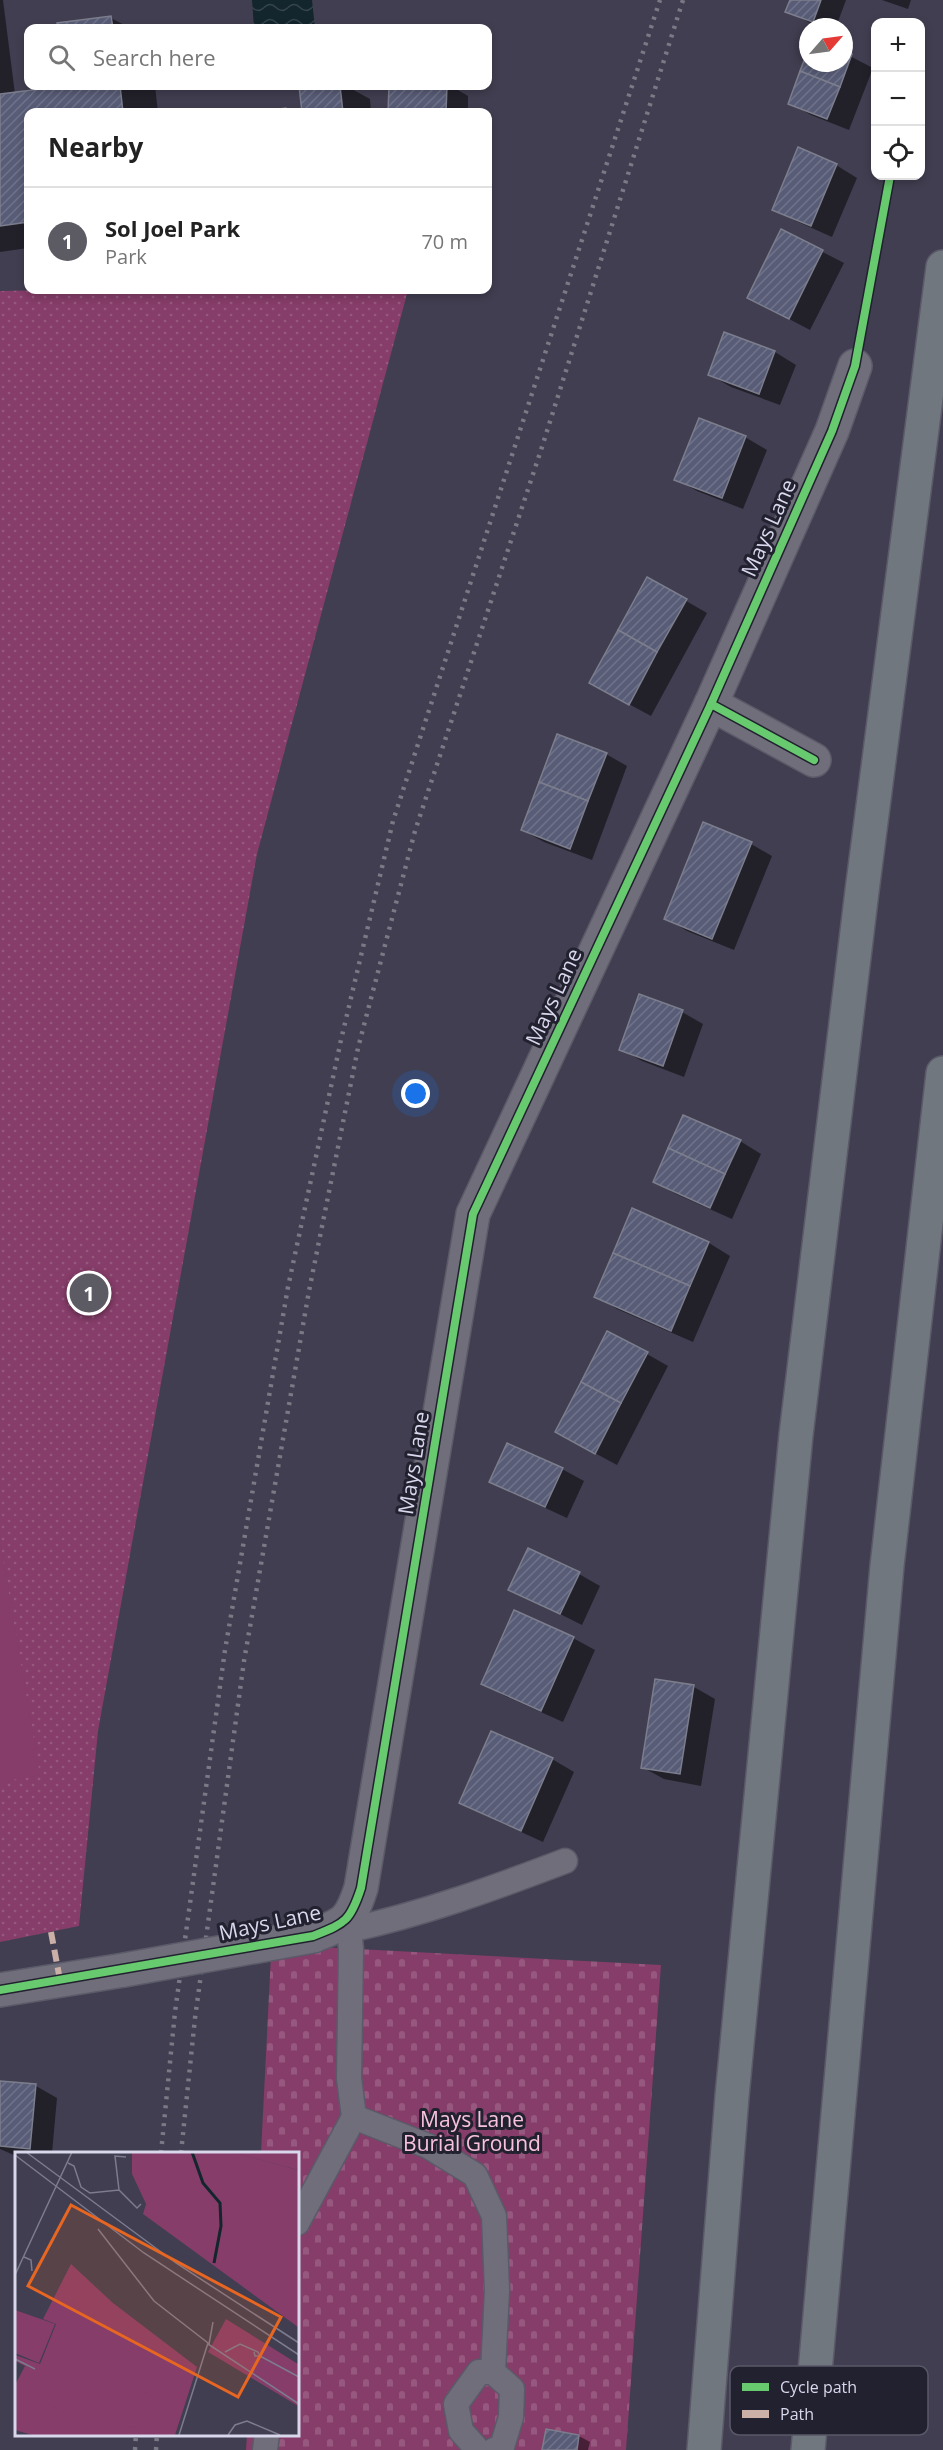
<!DOCTYPE html>
<html lang="en">
<head>
<meta charset="utf-8">
<style>
  :root { --surface:#fff; --page:#f6f6f6; --text:#222; --muted:#767676; --line:#e0e0e0; --accent:#5c5b64 }
  body { margin:0; font-family:"Open Sans",sans-serif; background:var(--page); color:var(--text) }
  .controls { position:absolute; right:18px; top:18px; display:grid; overflow:hidden; border-radius:12px; box-shadow:0 3px 9px #0003 }
  .controls button { width:54px; height:54px; display:grid; place-items:center; padding:0; border:0; border-bottom:2px solid var(--line); background:var(--surface); color:var(--text); font:30px sans-serif }
  .compass { position:absolute; left:799px; top:18px; width:54px; height:54px; border-radius:50%; background:var(--surface); box-shadow:0 3px 9px #0003; rotate:62deg }
  .you { position:absolute; left:416px; top:1094px; width:21px; height:21px; margin:-15px; border:4px solid #fff; border-radius:50%; background:#1a73e8; box-shadow:0 0 0 9px #1a73e833 }
  .badge { display:grid; place-items:center; width:39px; height:39px; border-radius:50%; background:var(--accent); color:#fff; font-size:20px; font-weight:700 }
  .pin { position:absolute; translate:-50% -50%; border:3px solid #fff; box-shadow:0 2px 6px #0006 }
  .list { margin:0; padding:0; list-style:none }
  h2 { display:flex; justify-content:space-between; align-items:center; height:78px; margin:0; padding:0 24px; font-size:26px }
  h2 small { font-size:20px; font-weight:400; color:var(--muted) }
  .list li { display:grid; grid-template-columns:39px 1fr auto; gap:18px; align-items:center; box-sizing:border-box; height:108px; padding:0 24px; border-top:2px solid var(--line) }
  .list b { display:block; font-size:22px; white-space:nowrap }
  .list p { margin:0; font-size:20px; white-space:nowrap; color:var(--muted) }
  .list em { font-size:20px; font-style:normal; color:var(--muted) }
  .icon { flex:none; width:33px; height:33px; fill:none; stroke:currentColor; stroke-width:2; stroke-linecap:round; stroke-linejoin:round }
  .map { position:relative; flex:none; width:943px; height:2450px; overflow:hidden }
  .search { position:absolute; background:var(--surface); box-shadow:0 3px 9px #0003; left:24px; top:24px; width:468px; height:66px; display:flex; align-items:center; gap:15px; box-sizing:border-box; padding:0 21px; border-radius:12px; color:var(--muted); font-size:22px }
  .panel { position:absolute; background:var(--surface); box-shadow:0 3px 9px #0003; left:24px; top:108px; width:468px; height:186px; border-radius:12px }
  .map>svg:first-child { display:block }
</style>
</head>
<body>
<div class="map">
<svg width="943" height="2450" viewBox="0 0 943 2450">
  <defs>
    <pattern id="cemetery-stones" width="16" height="16" patternUnits="userSpaceOnUse" patternTransform="scale(1.5)"><rect width="16" height="16" fill="#863d69"/><path d="M2 7V4a2 2 0 0 1 4 0v3zM10 15v-3a2 2 0 0 1 4 0v3z" fill="#96587f"/></pattern>
    <pattern id="park-dots" width="8" height="8" patternUnits="userSpaceOnUse" patternTransform="scale(1.5)"><rect width="8" height="8" fill="#863d69"/><path d="M2 2h.1M6 6h.1" fill="none" stroke="#96587f" stroke-width="1.8" stroke-linecap="round"/></pattern>
    <pattern id="water-waves" width="16" height="10" patternUnits="userSpaceOnUse" patternTransform="scale(1.5)"><rect width="16" height="10" fill="#13252d"/><path d="M0 5q4-4 8 0t8 0" fill="none" stroke="#35444c"/></pattern>
    <pattern id="building-hatch" width="6" height="6" patternUnits="userSpaceOnUse" patternTransform="scale(1.5)"><rect width="6" height="6" fill="#585c76"/><path d="M-1 1l2-2M0 6l6-6M5 7l2-2" fill="none" stroke="#6f738a"/></pattern>
  </defs>
  <rect width="100%" height="100%" fill="#403e50"/>
  <path fill="url(#cemetery-stones)" d="M300,1946l361,19 -35,485h-380l1,-16h50v-281h-36l10,-198z"/>
  <path fill="url(#park-dots)" d="M52,290h356l-151,564 -159,877 -19,195 -79,16v-1651z"/>
  <path fill="#863d69" d="M0,1541l40,234 -40,7z"/>
  <path fill="url(#water-waves)" d="M252,0h60l3,28h-61z"/>
  <g fill="#0007">
    <path d="M0,0h3l12,94 52,-7v-1h88l3,26h-130v136l-28,4z"/>
    <path d="M791,0h55l-10,27h-18l-31,-16z"/>
    <path d="M882,0h29l-3,9z"/>
    <path d="M111,18l19,10h-71v-4z"/>
    <path d="M844,53l29,15 -24,62 -38,-15 -21,-12 18,-48v8h36z"/>
    <path d="M301,86h45l24,13 1,13h-67z"/>
    <path d="M391,86h60l17,10v16h-78z"/>
    <path d="M836,165l21,13 -25,59 -36,-16 -22,-12z"/>
    <path d="M782,231l62,32 -34,67 -40,-21z"/>
    <path d="M725,334l50,18 21,13 -16,40 -49,-18 -21,-12z"/>
    <path d="M745,437l22,13 -24,59 -46,-18 -21,-12z"/>
    <path d="M648,579l59,34 -56,103 -39,-21z"/>
    <path d="M606,754l21,12 -35,94 -48,-18 -22,-12z"/>
    <path d="M751,844l21,12 -38,94 -47,-19 -21,-13z"/>
    <path d="M682,1012l21,12 -19,53 -42,-16 -21,-12z"/>
    <path d="M740,1141l21,13 -29,65 -56,-25 -21,-12z"/>
    <path d="M633,1210l76,33 21,13 -37,86 -76,-33 -21,-13z"/>
    <path d="M647,1354l21,12 -51,99 -39,-21z"/>
    <path d="M562,1469l22,12 -17,37 -54,-25 -22,-12z"/>
    <path d="M579,1574l21,12 -18,39 -72,-36z"/>
    <path d="M573,1638l22,12 -32,72 -58,-26 -22,-12z"/>
    <path d="M694,1687l21,12 -14,87 -37,-7 -22,-12z"/>
    <path d="M552,1759l22,13 -31,70 -61,-28 -21,-12z"/>
    <path d="M0,2082l36,4 21,12 -5,55h-36v3l-16,-7z"/>
    <path d="M547,2431l32,5 11,6 -2,8h-44z"/>
  </g>
  <g fill="url(#building-hatch)" stroke="#7c7e8d" stroke-width="1.5">
    <path d="M790,0h31l-8,22 -28,-10z"/>
    <path d="M111,16l2,12h-55l-1,-5z"/>
    <path d="M808,50v13h36v-12l8,3 -12,33 -40,-16z"/>
    <path d="M800,71l40,16 -13,32 -39,-15z"/>
    <path d="M65,86h55l3,26h-95v110l-28,4v-132z"/>
    <path d="M299,86h41l3,26h-41z"/>
    <path d="M389,86h58l-1,26h-58z"/>
    <path d="M286,108v4h-34z"/>
    <path d="M798,147l39,17 -26,62 -39,-16z"/>
    <path d="M781,229l42,21 -34,69 -42,-21z"/>
    <path d="M724,332l51,19 -16,43 -51,-19z"/>
    <path d="M699,418l47,18 -24,62 -48,-18z"/>
    <path d="M647,577l40,22 -30,53 -39,-22z"/>
    <path d="M618,630l39,22 -28,53 -40,-22z"/>
    <path d="M557,734l50,19 -19,48 -49,-19z"/>
    <path d="M539,782l49,19 -18,48 -49,-19z"/>
    <path d="M703,822l49,20 -40,97 -48,-20z"/>
    <path d="M639,994l44,16 -20,56 -44,-16z"/>
    <path d="M683,1115l58,25 -16,34 -57,-26z"/>
    <path d="M668,1148l57,26 -15,34 -57,-26z"/>
    <path d="M632,1208l77,34 -19,44 -77,-33z"/>
    <path d="M613,1253l77,33 -19,45 -77,-34z"/>
    <path d="M607,1331l41,21 -27,51 -40,-21z"/>
    <path d="M581,1382l40,21 -26,51 -40,-22z"/>
    <path d="M507,1443l56,25 -18,39 -56,-25z"/>
    <path d="M528,1548l52,24 -20,42 -52,-24z"/>
    <path d="M514,1610l60,27 -33,74 -60,-27z"/>
    <path d="M655,1679l39,6 -14,89 -39,-6z"/>
    <path d="M491,1731l62,27 -32,73 -62,-28z"/>
    <path d="M0,2081l36,3 -6,65 -30,-3z"/>
    <path d="M546,2429l33,6 -2,15h-35z"/>
  </g>
  <g fill="none" stroke-linecap="round" stroke-linejoin="round">
    <defs>
      <g id="service">
        <path d="M349,1930c74,-16 145,-42 216,-69"/>
        <path d="M354,2117l74,29 47,29 19,41 3,74 -4,82"/>
        <path d="M297,2223l57,-106 -5,-39 2,-129 -2,-19 -7,-6"/>
        <path d="M265,2450l2,-16"/>
        <path d="M478,2450l-17,-19 -5,-27 23,-32h14l19,17 -1,28 -9,30 -8,3"/>
      </g>
      <g id="minor">
        <path d="M711,704l103,56"/>
        <path d="M313,1936c32,-13 37,-14 48,-48l112,-674 238,-510 121,-273 23,-65"/>
        <path d="M0,1990l124,-20"/>
      </g>
      <g id="primary">
        <path d="M704,2450l28,-354 64,-661 66,-544 81,-624"/>
        <path d="M808,2450l79,-884 56,-493"/>
      </g>
    </defs>
    <use href="#service" stroke="#5b5a69" stroke-width="27"/>
    <use href="#minor" stroke="#5b5a69" stroke-width="36"/>
    <use href="#primary" stroke="#5b5a69" stroke-width="36"/>
    <use href="#service" stroke="#706e7b" stroke-width="24"/>
    <use href="#minor" stroke="#706e7b" stroke-width="33"/>
    <use href="#primary" stroke="#70777f" stroke-width="33"/>
    <g stroke="#7a7986" stroke-width="4.5" stroke-dasharray="3 6" stroke-linecap="butt">
      <path d="M161,2153l14,-141 50,-362 63,-363 53,-247 52,-219 267,-821"/>
      <path d="M181,2153l14,-135 49,-357 65,-370 49,-243 57,-217 126,-381 142,-450"/>
      <path d="M135,2450l1,-16"/>
      <path d="M156,2450l1,-16"/>
    </g>
    <defs>
      <path id="minor-bridge" d="M124,1970l189,-34"/>
    </defs>
    <use href="#minor-bridge" stroke="#5b5a69" stroke-width="36" stroke-linecap="butt"/>
    <use href="#minor-bridge" stroke="#706e7b" stroke-width="33"/>
    <path stroke="#cab0a6" stroke-width="6" stroke-dasharray="12 6" stroke-linecap="butt" d="M51,1932l9,48"/>
    <defs>
      <g id="cycleway">
        <path d="M711,704l103,56"/>
        <path d="M0,1990l313,-54c32,-13 37,-14 48,-48l112,-674 238,-510 121,-273 23,-65 35,-190"/>
      </g>
    </defs>
    <use href="#cycleway" stroke="#222130" stroke-width="11"/>
    <use href="#cycleway" stroke="#67ca6e" stroke-width="8"/>
  </g>
  <g text-anchor="middle" stroke-width="6" stroke-linejoin="round" paint-order="stroke">
    <g font-size="21" fill="#d8d7ec" stroke="#222130">
      <text transform="translate(769 528) rotate(-66)" y="7">Mays Lane</text>
      <text transform="translate(554 997) rotate(-65)" y="7">Mays Lane</text>
      <text transform="translate(414 1463) rotate(-81)" y="7">Mays Lane</text>
      <text transform="translate(270 1923) rotate(-12)" y="7">Mays Lane</text>
    </g>
    <g font-size="21" fill="#f8c1dc" stroke="#222130">
      <text x="472" y="2127">Mays Lane<tspan x="472" dy="24">Burial Ground</tspan></text>
    </g>
  </g>
  <g transform="translate(15 2152)">
    <rect width="284" height="284" fill="#403e50"/>
    <path d="M216,0h67v18z" fill="#863d69"/>
    <path d="M0,158l40,14 -16,39 -24,-10zM211,167l72,45v42l-90,-54z" fill="#863d69"/>
    <path d="M56,112l42,39 84,64 -22,68h-143l-17,-5v-45l10,-19 -10,-5v-6l25,9 16,-40 -13,-5z" fill="#863d69"/>
    <path d="M117,0h100l66,18v157l-155,-113 3,-10 -14,-30z" fill="#863d69"/>
    <path d="M112,193l55,18 -11,34 -55,-18zM51,199l29,13 -23,51 -29,-13zM103,232l52,17 -12,34 -52,-16zM39,263l12,3 -5,17 -13,-1zM53 275a8 8 0 1 1 16 0a8 8 0 1 1-16 0Z" fill="#863d69"/>
    <path fill="none" stroke="#13252d" stroke-width="3" d="M177,0l11,31 17,20 1,23 -7,37"/>
    <path fill="none" stroke="#7d7b8e" stroke-width="1.5" d="M11,0l150,111 123,80M0,3l129,98 155,102M53,11l6,3 7,21 9,6 29,-3 18,18 4,-4M104,38l-4,-34 11,1M83,77l56,72 54,42 -29,92M9,105l7,3 1,11M0,123l57,-123M193,192l91,60M194,192l4,-22M210,200l15,-8 18,8 2,4h-5l-1,-4M245,204l39,21M0,207l20,10M213,283l7,-10 12,-4 33,14"/>
    <path fill="#e66622" fill-opacity="0.15" stroke="#e66622" stroke-width="3" d="M56,53l210,112 -43,80 -210,-111z"/>
    <rect width="284" height="284" fill="none" stroke="#d8d7ec" stroke-width="3"/>
  </g>
  <rect x="730" y="2366" width="198" height="69" rx="9" fill="#222130" stroke="#595868" stroke-width="1.5"/>
  <rect x="742" y="2383" width="27" height="8" fill="#67ca6e"/>
  <rect x="742" y="2410" width="27" height="8" fill="#cab0a6"/>
  <g font-size="16" fill="#d8d7ec">
    <text x="780" y="2393">Cycle path</text>
    <text x="780" y="2420">Path</text>
  </g>
</svg>
<div class="controls">
<button>+</button>
<button>−</button>
<button><svg class="icon" aria-label="locate" viewBox="0 0 24 24"><circle cx="12" cy="12" r="6"/><path d="M12 2v4M12 18v4M2 12h4M18 12h4"/></svg></button>
</div>
<svg class="compass" viewBox="-18 -18 36 36"><path d="M0-13l5 13h-10z" fill="#e53935"/><path d="M0 13l5-13h-10z" fill="#767676"/></svg>
<div class="you"></div>
<div class="pin badge" style="left:89px;top:1293px">1</div>
<div class="search"><svg class="icon" aria-label="search" viewBox="0 0 24 24"><circle cx="10" cy="10" r="6"/><path d="M15 15l6 6"/></svg>Search here</div>
<section class="panel">
<h2>Nearby<small></small></h2>
<ul class="list">
<li><span class="badge">1</span><div><b>Sol Joel Park</b><p>Park</p></div><em>70 m</em></li>
</ul>
</section>
</div>
</body>
</html>
